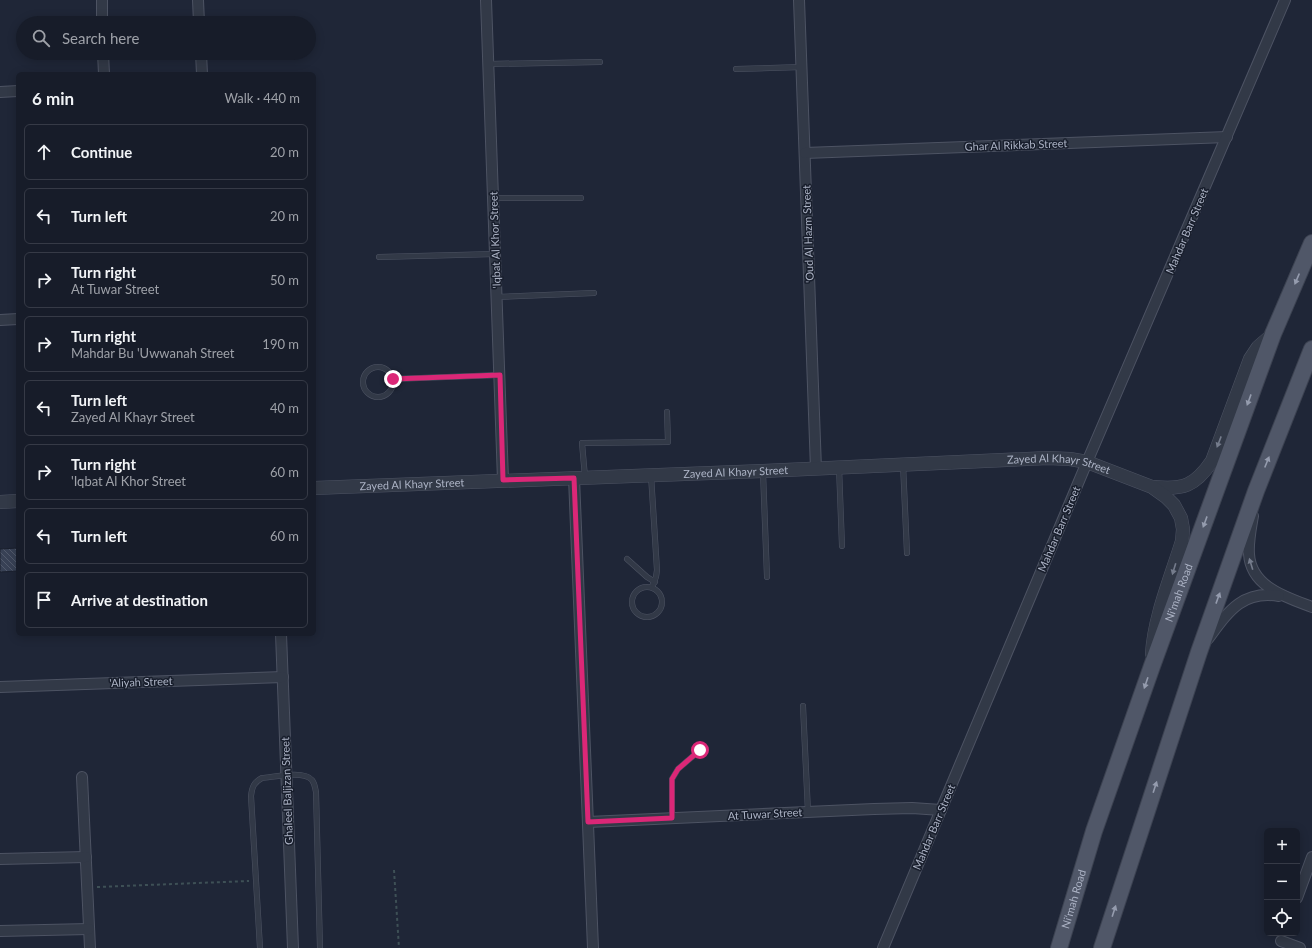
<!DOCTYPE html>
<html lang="en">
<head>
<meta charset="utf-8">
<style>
  :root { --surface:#171c29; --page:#202531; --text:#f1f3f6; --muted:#9ea1a8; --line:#363a46 }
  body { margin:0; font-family:Lato,sans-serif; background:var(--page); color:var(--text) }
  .controls { position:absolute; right:12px; bottom:12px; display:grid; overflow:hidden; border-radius:6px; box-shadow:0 2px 10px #0003 }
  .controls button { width:36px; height:36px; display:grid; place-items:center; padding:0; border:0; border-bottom:1px solid var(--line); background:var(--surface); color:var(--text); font:20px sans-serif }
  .stop { position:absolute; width:12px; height:12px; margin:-9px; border:3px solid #db2777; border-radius:50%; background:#fff }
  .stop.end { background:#db2777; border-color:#fff; box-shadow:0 1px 4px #0008 }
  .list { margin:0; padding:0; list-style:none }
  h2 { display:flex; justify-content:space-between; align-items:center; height:52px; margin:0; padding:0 16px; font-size:17px }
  h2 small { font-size:13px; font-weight:400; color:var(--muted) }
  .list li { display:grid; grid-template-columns:26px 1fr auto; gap:12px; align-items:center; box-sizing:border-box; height:56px; margin:0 8px 8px; padding:0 8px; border:1px solid var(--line); border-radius:6px }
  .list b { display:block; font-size:15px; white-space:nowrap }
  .list p { margin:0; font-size:13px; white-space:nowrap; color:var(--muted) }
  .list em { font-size:13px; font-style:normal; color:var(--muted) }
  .icon { flex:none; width:22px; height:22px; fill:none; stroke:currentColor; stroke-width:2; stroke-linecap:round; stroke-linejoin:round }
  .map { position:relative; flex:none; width:1312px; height:948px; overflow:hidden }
  .search { position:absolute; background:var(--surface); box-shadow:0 2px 10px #0003; left:16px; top:16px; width:300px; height:44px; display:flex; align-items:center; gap:10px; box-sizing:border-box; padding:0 14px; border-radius:22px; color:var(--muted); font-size:15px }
  .panel { position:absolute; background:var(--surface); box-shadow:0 2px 10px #0003; left:16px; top:72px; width:300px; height:564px; border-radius:6px }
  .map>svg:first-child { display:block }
</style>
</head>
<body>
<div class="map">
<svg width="1312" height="948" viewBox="0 0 1312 948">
  <defs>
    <pattern id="building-back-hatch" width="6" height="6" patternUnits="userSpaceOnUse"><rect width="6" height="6" fill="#384155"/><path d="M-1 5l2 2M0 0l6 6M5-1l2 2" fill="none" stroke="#525a6c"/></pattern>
  </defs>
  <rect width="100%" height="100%" fill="#1f2637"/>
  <path fill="url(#building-back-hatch)" stroke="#1a202e" d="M18,548v23l-18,1v-23z"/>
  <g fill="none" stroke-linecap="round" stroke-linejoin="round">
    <defs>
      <g id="service">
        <path d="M489,64l111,-2"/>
        <path d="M736,69l66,-2"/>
        <path d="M493,198h88"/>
        <path d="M379,257l116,-3"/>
        <path d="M497,297l97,-4"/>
        <circle cx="378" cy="382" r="15"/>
        <path d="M393,379l107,-4"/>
        <path d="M903,464l4,89"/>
        <path d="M839,467l3,79"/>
        <path d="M763,472l4,105"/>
        <path d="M651,475l6,95 -1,7 -4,10"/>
        <path d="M585,477l-3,-34 86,-1 -1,-30"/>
        <path d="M627,559l20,18 8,5"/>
        <circle cx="647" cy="602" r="15"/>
        <path d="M803,706l5,106"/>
        <path d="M672,818v-39l6,-10 22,-19"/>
        <path d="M260,948l-9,-152c1,-9 3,-14 11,-18 12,-1 42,-8 50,2 3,4 3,8 4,12l4,156"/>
      </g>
      <g id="minor">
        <path d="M102,0v23"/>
        <path d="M198,0l1,23"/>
        <path d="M486,0l17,480"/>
        <path d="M799,0l17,469"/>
        <path d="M103,53l1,21"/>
        <path d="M201,53l1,21"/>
        <path d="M0,92l18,-1"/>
        <path d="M805,153l422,-16"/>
        <path d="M0,320l18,-1"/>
        <path d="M574,478l19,470"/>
        <path d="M1253,516c-2,12 -5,26 -4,38 2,33 37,43 63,53"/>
        <path d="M281,634l12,314"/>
        <path d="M1208,639c20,-27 34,-49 71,-43"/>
        <path d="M0,687l283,-10"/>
        <path d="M82,777l8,171"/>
        <path d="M588,822l286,-13 38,-1 29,2"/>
        <path d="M0,859l86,-2"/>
        <path d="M1297,898l15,-41"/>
        <path d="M0,931l89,-2"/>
        <path d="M1281,941l19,7"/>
        <path d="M883,948l204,-486 198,-462"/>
      </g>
      <g id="tertiary">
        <path d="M1154,487c29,3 41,-1 58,-26l38,-102 8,-12 15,-13"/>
        <path id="s1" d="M314,488l449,-17 285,-13 22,1 17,3 65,25 14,10 8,8 7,13 2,11 -1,12c-11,36 -28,76 -30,113"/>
        <path d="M0,502l18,-1"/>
      </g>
      <g id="primary">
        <path id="s2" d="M1059,948l35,-117 58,-165 121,-332 39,-91"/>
        <path d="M1102,948l97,-296 57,-161 56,-142"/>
      </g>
    </defs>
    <use href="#service" stroke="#4d5363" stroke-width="6"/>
    <use href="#minor" stroke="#4d5363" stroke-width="12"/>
    <use href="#tertiary" stroke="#4d5363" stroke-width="14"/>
    <use href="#primary" stroke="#3c4251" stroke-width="18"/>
    <g stroke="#3e5056" stroke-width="2" stroke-dasharray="3 3" stroke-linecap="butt">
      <path d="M394,870l5,78"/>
      <path d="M97,887l152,-6"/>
    </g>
    <use href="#service" stroke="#323947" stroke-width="5"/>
    <use href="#minor" stroke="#323947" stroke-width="10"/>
    <use href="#tertiary" stroke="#323947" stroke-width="13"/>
    <use href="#primary" stroke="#505768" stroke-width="16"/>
  </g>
  <defs><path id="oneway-solid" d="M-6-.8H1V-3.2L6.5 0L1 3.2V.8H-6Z"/></defs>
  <g fill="#959cae">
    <use href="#oneway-solid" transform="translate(1297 279) rotate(113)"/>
    <use href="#oneway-solid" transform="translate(1249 400) rotate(110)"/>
    <use href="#oneway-solid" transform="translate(1267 462) rotate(-68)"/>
    <use href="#oneway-solid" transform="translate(1205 522) rotate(110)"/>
    <use href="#oneway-solid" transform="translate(1218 598) rotate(-70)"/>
    <use href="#oneway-solid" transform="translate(1146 683) rotate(109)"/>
    <use href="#oneway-solid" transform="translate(1155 787) rotate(-72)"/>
    <use href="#oneway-solid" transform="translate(1114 911) rotate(-72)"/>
  </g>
  <g fill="#757c8c">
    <use href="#oneway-solid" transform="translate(1219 442) rotate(111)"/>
    <use href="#oneway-solid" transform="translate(1251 564) rotate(-107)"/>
    <use href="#oneway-solid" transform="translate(1174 569) rotate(107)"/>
  </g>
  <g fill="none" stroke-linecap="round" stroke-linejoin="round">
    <path stroke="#db2777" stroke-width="5" d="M393,379l107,-4 3,105 71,-2 14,344 84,-4v-39l6,-10 22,-19"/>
  </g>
  <g text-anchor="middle" stroke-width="3" stroke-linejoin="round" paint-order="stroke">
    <g font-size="11" fill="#acb3c5" stroke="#181e2c">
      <text transform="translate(1016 145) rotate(-2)" y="4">Ghar Al Rikkab Street</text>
      <text transform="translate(1187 231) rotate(-67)" y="4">Mahdar Barr Street</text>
      <text transform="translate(808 234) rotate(-92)" y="4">'Oud Al Hazm Street</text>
      <text transform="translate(495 240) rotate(-92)" y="4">'Iqbat Al Khor Street</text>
      <text dy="4" stroke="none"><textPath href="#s1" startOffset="746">Zayed Al Khayr Street</textPath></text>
      <text dy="4" stroke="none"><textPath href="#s1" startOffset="422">Zayed Al Khayr Street</textPath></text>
      <text dy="4" stroke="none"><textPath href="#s1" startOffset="98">Zayed Al Khayr Street</textPath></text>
      <text transform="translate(1059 529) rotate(-67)" y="4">Mahdar Barr Street</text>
      <text dy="4" stroke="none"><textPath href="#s2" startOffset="375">Ni'mah Road</textPath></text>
      <text transform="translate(141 682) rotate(-2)" y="4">'Aliyah Street</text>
      <text transform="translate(287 791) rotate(-92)" y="4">Ghaleel Baljizan Street</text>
      <text transform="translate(765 814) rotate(-3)" y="4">At Tuwar Street</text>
      <text transform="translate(934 827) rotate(-67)" y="4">Mahdar Barr Street</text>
      <text dy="4" stroke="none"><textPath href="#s2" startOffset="51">Ni'mah Road</textPath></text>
    </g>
  </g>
</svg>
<div class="controls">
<button>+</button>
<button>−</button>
<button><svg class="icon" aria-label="locate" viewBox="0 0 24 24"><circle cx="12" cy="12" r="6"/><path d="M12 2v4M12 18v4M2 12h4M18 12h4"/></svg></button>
</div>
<div class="stop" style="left:700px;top:750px"></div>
<div class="stop end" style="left:393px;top:379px"></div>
<div class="search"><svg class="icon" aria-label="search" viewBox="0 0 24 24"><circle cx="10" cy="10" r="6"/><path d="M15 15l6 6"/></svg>Search here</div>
<section class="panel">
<h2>6 min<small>Walk · 440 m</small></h2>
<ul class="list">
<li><svg class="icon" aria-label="ahead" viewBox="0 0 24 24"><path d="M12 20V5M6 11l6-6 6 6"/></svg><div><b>Continue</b></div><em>20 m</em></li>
<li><svg class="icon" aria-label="left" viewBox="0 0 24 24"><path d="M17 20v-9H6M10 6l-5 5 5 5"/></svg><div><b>Turn left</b></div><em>20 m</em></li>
<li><svg class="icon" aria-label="right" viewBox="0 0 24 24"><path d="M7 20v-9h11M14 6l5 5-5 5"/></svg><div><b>Turn right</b><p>At Tuwar Street</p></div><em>50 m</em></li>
<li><svg class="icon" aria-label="right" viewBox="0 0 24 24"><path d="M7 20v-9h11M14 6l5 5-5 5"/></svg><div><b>Turn right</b><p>Mahdar Bu 'Uwwanah Street</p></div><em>190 m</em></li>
<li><svg class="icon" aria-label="left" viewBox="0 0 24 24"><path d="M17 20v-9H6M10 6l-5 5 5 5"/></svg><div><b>Turn left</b><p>Zayed Al Khayr Street</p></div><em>40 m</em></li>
<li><svg class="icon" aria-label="right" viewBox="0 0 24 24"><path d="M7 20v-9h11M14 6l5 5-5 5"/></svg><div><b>Turn right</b><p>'Iqbat Al Khor Street</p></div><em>60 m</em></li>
<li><svg class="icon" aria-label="left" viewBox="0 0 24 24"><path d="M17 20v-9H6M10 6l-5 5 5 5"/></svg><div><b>Turn left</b></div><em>60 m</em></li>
<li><svg class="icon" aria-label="arrive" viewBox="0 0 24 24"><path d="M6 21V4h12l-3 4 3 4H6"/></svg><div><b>Arrive at destination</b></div></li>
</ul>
</section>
</div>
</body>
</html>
